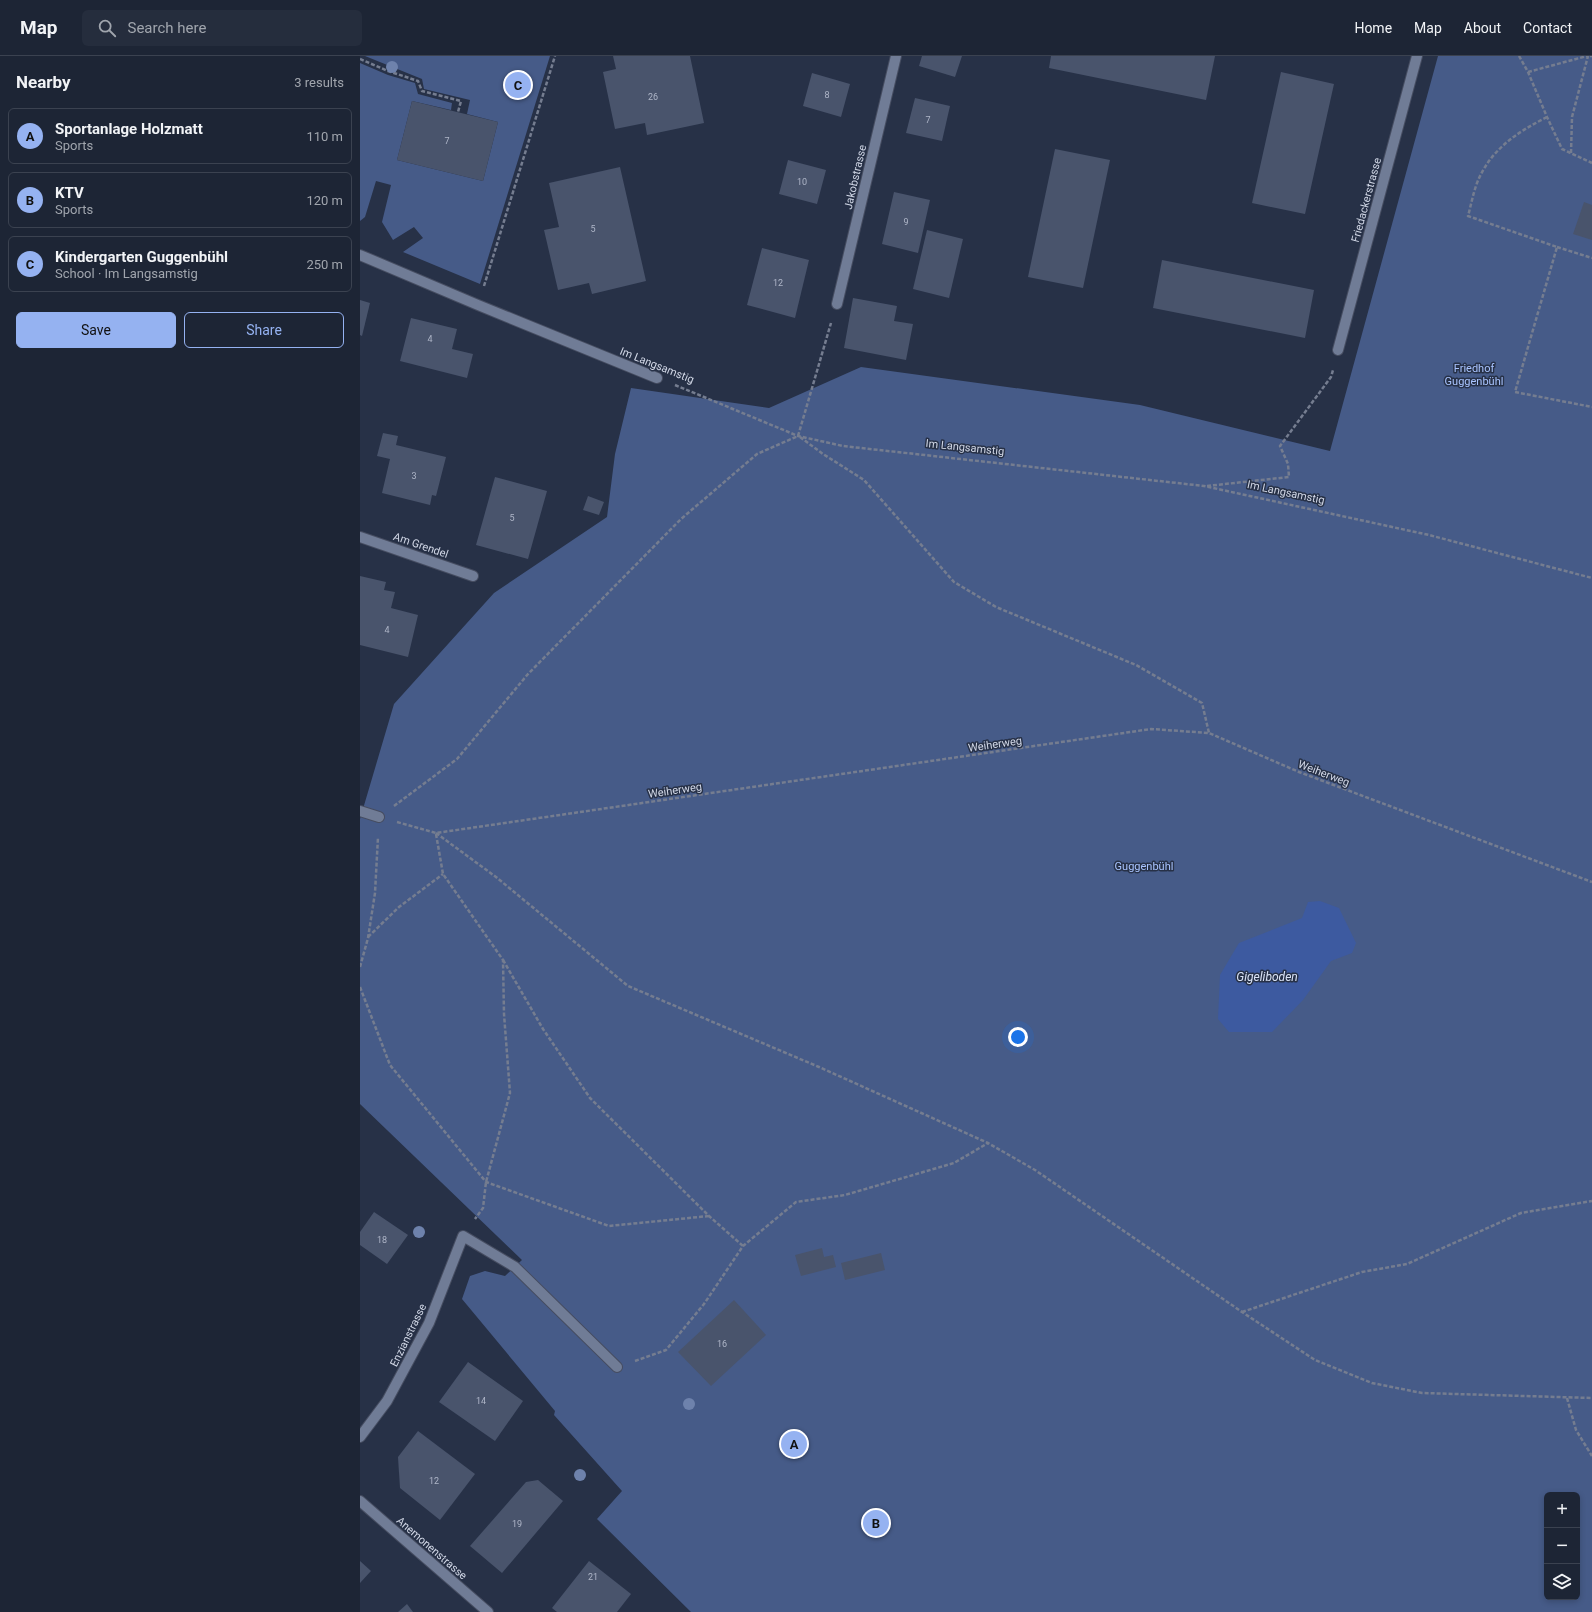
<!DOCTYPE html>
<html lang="en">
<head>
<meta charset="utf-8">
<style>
  :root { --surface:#1d2535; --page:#252d3d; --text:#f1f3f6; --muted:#a0a5ad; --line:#3b4250; --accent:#95b2f1 }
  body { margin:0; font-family:Roboto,sans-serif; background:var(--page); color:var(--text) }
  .controls { position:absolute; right:12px; bottom:12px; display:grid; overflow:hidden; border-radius:6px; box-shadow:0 2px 6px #0003 }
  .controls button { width:36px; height:36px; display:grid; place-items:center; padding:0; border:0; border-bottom:1px solid var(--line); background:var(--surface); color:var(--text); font:20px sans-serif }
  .you { position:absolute; left:658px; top:981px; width:14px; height:14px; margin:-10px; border:3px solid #fff; border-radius:50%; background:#1a73e8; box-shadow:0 0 0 6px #1a73e833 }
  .badge { display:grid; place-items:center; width:26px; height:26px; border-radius:50%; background:var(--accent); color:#111; font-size:13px; font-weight:700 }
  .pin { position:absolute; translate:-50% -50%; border:2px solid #fff; box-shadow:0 1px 4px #0006 }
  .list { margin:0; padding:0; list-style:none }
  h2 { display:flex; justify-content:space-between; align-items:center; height:52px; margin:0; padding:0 16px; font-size:17px }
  h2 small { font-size:13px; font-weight:400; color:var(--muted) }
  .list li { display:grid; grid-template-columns:26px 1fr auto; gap:12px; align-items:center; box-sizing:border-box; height:56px; margin:0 8px 8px; padding:0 8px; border:1px solid var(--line); border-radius:6px }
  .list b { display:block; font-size:15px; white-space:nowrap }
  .list p { margin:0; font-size:13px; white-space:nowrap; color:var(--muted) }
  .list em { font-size:13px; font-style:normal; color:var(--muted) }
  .actions { display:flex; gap:8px; padding:12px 16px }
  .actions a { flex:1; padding:9px 0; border:1px solid var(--accent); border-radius:6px; text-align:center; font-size:14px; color:var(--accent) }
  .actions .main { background:var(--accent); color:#111 }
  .icon { flex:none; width:22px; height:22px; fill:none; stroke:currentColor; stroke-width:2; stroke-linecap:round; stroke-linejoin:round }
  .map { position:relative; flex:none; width:1232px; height:1556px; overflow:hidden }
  header { display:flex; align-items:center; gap:24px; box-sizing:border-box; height:56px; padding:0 20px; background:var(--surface); border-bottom:1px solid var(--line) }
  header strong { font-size:19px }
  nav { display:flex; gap:22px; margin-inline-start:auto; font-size:14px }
  .search { width:280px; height:36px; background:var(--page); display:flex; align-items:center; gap:10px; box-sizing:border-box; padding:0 14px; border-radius:6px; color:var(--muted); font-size:15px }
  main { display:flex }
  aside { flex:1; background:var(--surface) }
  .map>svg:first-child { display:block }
</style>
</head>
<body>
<header>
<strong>Map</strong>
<div class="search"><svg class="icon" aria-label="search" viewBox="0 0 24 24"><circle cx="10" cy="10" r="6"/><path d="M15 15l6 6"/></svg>Search here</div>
<nav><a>Home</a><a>Map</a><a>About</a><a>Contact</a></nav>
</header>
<main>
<aside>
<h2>Nearby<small>3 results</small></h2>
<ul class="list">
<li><span class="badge">A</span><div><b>Sportanlage Holzmatt</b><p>Sports</p></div><em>110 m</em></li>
<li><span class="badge">B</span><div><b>KTV</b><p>Sports</p></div><em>120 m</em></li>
<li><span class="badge">C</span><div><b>Kindergarten Guggenbühl</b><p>School · Im Langsamstig</p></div><em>250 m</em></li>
</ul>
<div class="actions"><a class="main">Save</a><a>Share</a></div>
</aside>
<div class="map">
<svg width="1232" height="1556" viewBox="0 0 1232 1556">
  <rect width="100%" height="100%" fill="#273147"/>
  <g fill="#465b88" fill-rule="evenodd">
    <path d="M5,0h185l-70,228 -77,-32 20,-14 -9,-11 -21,13 -11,-18 9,-37 -15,-4 -11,36 -5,4v-158l28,12 27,8 3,11 34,9 -1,7 -39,-9 -15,59 86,21 15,-59 -31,-8 3,-14 -46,-11 -2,-10z"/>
    <path d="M1078,0h154v1556h-901l-94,-93 25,-28 -68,-76 1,-4 -93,-112 8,-23 15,-5 20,5 17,-16 -162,-156v-285l34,-115 100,-111 113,-76 8,-63 16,-66 138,20 92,-41 279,38 190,46zM1187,1439h30v102h-30z"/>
  </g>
  <path fill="#3d5aa0" d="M960,845l19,7 17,35 -4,10 -21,8 -28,39 -31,32h-43l-11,-13 2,-44 19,-32 63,-25 6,-16z"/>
  <g fill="#49546c">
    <path d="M253,0h77l14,67 -57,12 -2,-12 -30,6 -12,-57 13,-3z"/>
    <path d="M562,0h40l-7,21 -36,-11z"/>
    <path d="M691,0h164l-9,44 -157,-32z"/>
    <path d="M921,16l53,12 -29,130 -53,-11z"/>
    <path d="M452,17l38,11 -9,33 -38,-11z"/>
    <path d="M555,42l35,8 -8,35 -36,-8z"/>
    <path d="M52,45l86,21 -15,59 -86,-21z"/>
    <path d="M695,93l55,11 -27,128 -55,-11z"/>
    <path d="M428,104l38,10 -9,34 -38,-10z"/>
    <path d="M260,111l26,114 -54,13 -3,-11 -31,7 -14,-60 15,-3 -10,-44z"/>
    <path d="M534,136l36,8 -12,53 -36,-9z"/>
    <path d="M1224,146l8,3v35l-19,-6z"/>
    <path d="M567,174l36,9 -14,59 -36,-9z"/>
    <path d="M402,192l47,12 -14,58 -48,-13z"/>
    <path d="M802,204l152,30 -9,48 -152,-30z"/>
    <path d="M493,242l44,8 -3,15 19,3 -7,36 -62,-12z"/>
    <path d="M0,244l10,3 -8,33 -2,-1z"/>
    <path d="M51,262l46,11 -5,20 21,5 -6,24 -67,-17z"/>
    <path d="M23,377l15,3 -2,9 50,12 -10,39 -4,-1 -2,10 -48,-12 8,-34 -13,-3z"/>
    <path d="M135,421l52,14 -19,68 -52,-14z"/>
    <path d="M228,440l16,6 -5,13 -16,-5z"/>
    <path d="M0,520l26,6 -2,8 11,2 -4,16 27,7 -10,42 -48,-12z"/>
    <path d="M14,1156l34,23 -21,29 -27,-19v-13z"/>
    <path d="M462,1192l2,9 9,-2 3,12 -35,9 -6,-21z"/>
    <path d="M521,1197l4,17 -40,10 -4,-17z"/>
    <path d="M374,1244l32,35 -55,51 -33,-34z"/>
    <path d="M108,1306l55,39 -28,40 -56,-39z"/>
    <path d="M58,1375l57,43 -35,46 -40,-32 -2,-31z"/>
    <path d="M178,1424l25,21 -61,72 -32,-27 56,-64z"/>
    <path d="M0,1505l11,10 -11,12z"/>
    <path d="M229,1505l42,33 -14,18h-60l-5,-4z"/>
    <path d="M47,1548l6,8h-15z"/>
  </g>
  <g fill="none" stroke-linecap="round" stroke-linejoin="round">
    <defs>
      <g id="minor">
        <path d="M0,199l118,50 179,73"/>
        <path d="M477,248l59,-248"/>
        <path d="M978,294l79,-294"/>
        <path d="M0,481l113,39"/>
        <path d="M0,755l19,6"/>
        <path d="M0,1381l27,-36 42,-78 34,-87 52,31 102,100"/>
        <path d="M0,1445l128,111"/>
      </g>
    </defs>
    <use href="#minor" stroke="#464d61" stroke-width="12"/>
    <g stroke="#757d90" stroke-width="2.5" stroke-dasharray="4 2" stroke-linecap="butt">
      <path d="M1159,0l9,16 19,45 15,32 30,14"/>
      <path d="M1230,0h2"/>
      <path d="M0,3l28,12 30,10 4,10 39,10 -3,11"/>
      <path d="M1168,16l59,-16"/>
      <path d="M1187,61c-31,16 -57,33 -70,66 -4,11 -6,22 -9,33l89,31 -42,145 77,15"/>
      <path d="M1211,97l1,-36 16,-61"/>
      <path d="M1197,191l35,11"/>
      <path d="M124,230l71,-230"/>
      <path d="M315,329l123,51 45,10 361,40 225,49 163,43"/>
      <path d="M440,381l23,17 41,26 90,102 42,25 140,58 66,38 7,30"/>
      <path d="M847,430l82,-9 -1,-13 -8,-18 51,-69 2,-7"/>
      <path d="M34,750l63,-47 71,-85 153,-155 76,-65 41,-18 33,-113"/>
      <path d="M37,766l39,11 715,-104 58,4 90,39 293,110"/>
      <path d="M76,777l60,44 132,109 191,81 169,76 47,27 207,142 73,48 57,23 50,10 170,5"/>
      <path d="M76,778l7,40 60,86 1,54 6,79 -24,89 -3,26 -8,11"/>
      <path d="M8,881l31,-30 44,-33"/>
      <path d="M143,904l40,69 47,69 119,118 34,30"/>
      <path d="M0,911l8,-29 7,-45 3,-56"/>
      <path d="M0,931l30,78 96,117 123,44 100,-10"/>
      <path d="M882,1256l120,-40 45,-8 114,-51 71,-12"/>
      <path d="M275,1305l31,-11 38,-46 39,-58 53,-44 49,-7 109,-32 34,-20"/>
      <path d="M1207,1342l9,32 16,26"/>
    </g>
    <use href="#minor" stroke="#707c96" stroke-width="10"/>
  </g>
  <g fill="#6e82ac">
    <circle cx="32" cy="11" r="6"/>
    <circle cx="59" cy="1176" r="6"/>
    <circle cx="329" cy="1348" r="6"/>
    <circle cx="220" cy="1419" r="6"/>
  </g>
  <g text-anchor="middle" stroke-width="3" stroke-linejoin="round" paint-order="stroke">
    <g font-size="9" fill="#afb6c8">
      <text x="467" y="42">8</text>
      <text x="293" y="44">26</text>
      <text x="568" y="67">7</text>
      <text x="87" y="88">7</text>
      <text x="442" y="129">10</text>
      <text x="546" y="169">9</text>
      <text x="233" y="176">5</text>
      <text x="418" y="230">12</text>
      <text x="70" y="286">4</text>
      <text x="54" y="423">3</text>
      <text x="152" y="465">5</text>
      <text x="27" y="577">4</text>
      <text x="22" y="1187">18</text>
      <text x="362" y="1291">16</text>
      <text x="121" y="1348">14</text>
      <text x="74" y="1428">12</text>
      <text x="157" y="1471">19</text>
      <text x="233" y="1524">21</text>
    </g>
    <g font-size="11" fill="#d1d7e6" stroke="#273147">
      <text transform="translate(495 121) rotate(-77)" y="4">Jakobstrasse</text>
      <text transform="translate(1006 144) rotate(-75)" y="4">Friedackerstrasse</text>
      <text transform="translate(297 309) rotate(22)" y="4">Im Langsamstig</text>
      <text transform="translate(605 391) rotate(6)" y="4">Im Langsamstig</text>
      <text transform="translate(926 436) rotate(12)" y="4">Im Langsamstig</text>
      <text transform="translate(61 489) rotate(19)" y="4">Am Grendel</text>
      <text transform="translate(635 688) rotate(-8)" y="4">Weiherweg</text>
      <text transform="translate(964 717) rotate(21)" y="4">Weiherweg</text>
      <text transform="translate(315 734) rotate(-8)" y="4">Weiherweg</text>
      <text transform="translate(48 1279) rotate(-64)" y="4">Enzianstrasse</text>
      <text transform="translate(72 1492) rotate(41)" y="4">Anemonenstrasse</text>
    </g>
    <g font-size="11" fill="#a9c4ff" stroke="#273147">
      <text x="1114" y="316">Friedhof<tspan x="1114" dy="13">Guggenbühl</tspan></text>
      <text x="784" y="814">Guggenbühl</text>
    </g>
    <g font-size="12" font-style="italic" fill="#dae3f7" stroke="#273147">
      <text x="907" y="925">Gigeliboden</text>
    </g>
  </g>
</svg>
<div class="controls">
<button>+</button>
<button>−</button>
<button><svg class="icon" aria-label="layers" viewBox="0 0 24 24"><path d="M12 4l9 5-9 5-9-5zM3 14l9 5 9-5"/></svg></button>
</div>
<div class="you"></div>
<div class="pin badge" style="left:434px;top:1388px">A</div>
<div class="pin badge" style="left:516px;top:1467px">B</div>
<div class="pin badge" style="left:158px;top:29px">C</div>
</div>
</main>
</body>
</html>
